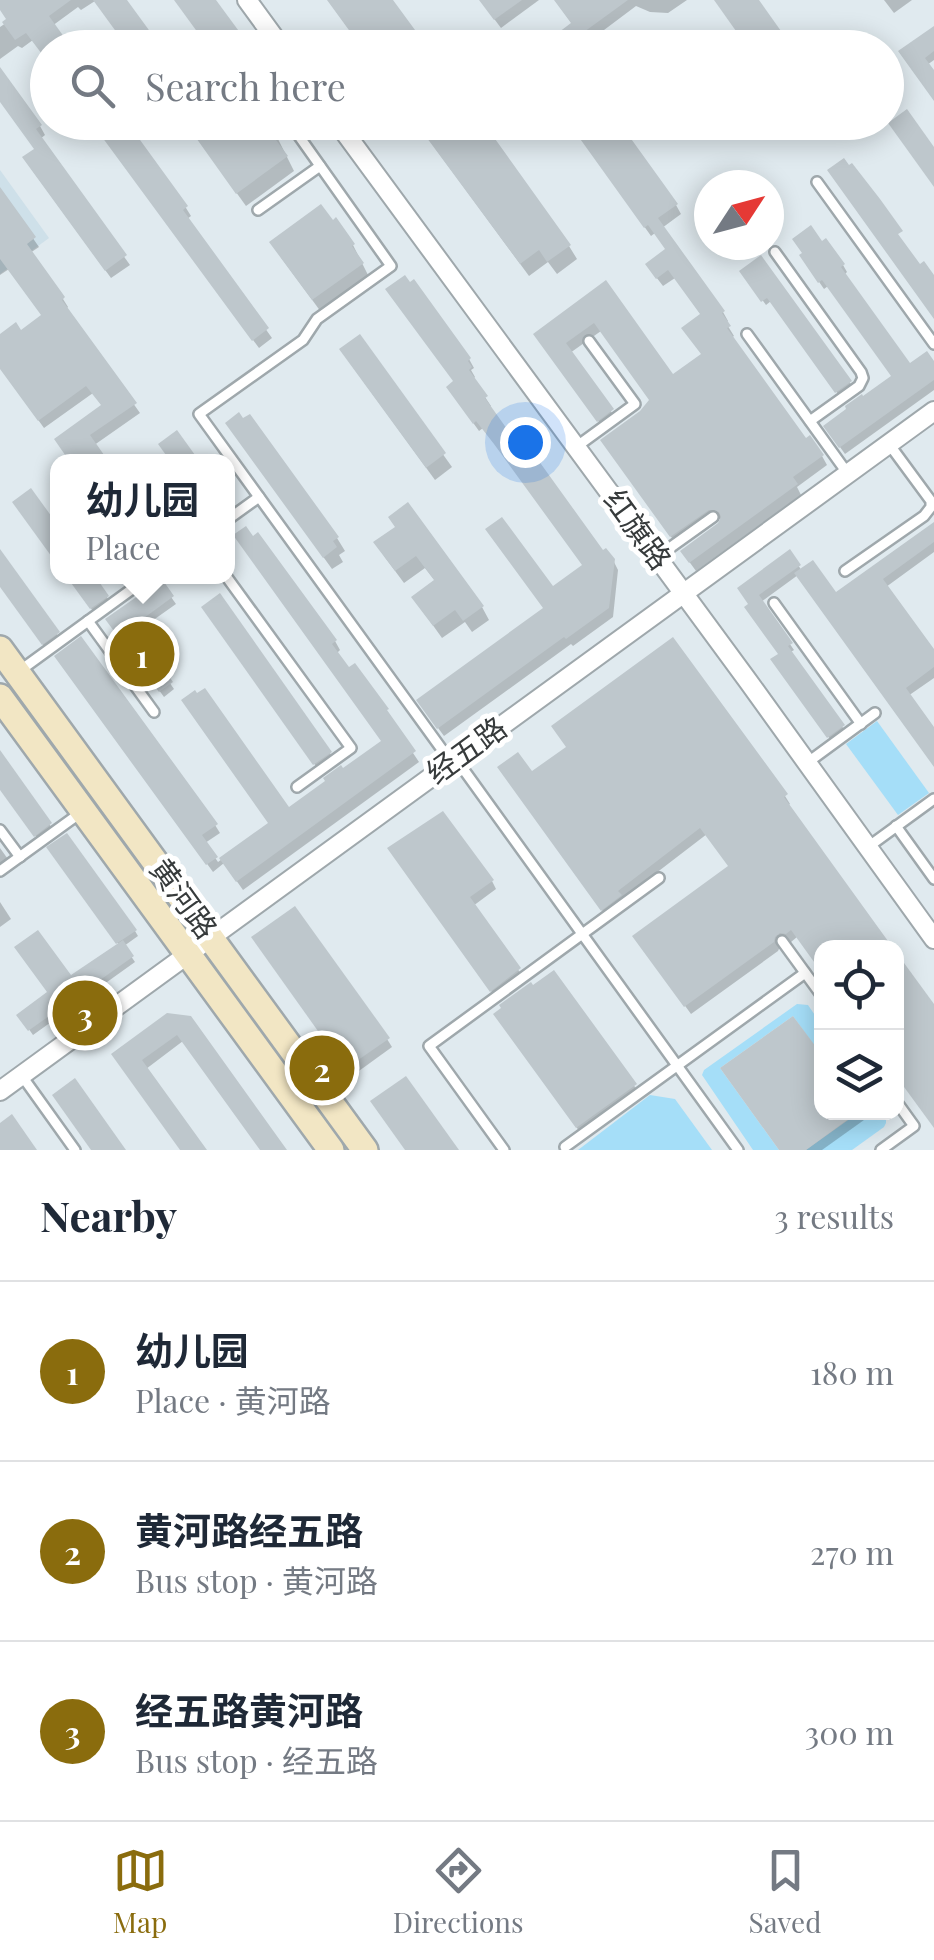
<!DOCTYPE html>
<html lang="en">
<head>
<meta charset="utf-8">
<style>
  :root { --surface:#fff; --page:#f2f2f3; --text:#1f2937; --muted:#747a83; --line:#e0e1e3; --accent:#8a6c0d }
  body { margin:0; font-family:"Playfair Display","Noto Sans SC",serif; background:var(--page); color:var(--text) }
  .controls { position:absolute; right:30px; bottom:30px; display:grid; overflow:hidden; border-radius:20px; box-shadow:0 5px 25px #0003 }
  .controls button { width:90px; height:90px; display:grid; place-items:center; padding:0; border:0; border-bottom:2px solid var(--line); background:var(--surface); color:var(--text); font:50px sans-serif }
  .compass { position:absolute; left:694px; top:170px; width:90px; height:90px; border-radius:50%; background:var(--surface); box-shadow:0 5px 25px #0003; rotate:54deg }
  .you { position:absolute; left:525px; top:442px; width:35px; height:35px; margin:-25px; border:8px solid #fff; border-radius:50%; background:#1a73e8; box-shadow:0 0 0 15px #1a73e833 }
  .badge { display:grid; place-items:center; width:65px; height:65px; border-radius:50%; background:var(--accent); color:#fff; font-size:32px; font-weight:700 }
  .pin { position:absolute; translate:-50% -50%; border:5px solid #fff; box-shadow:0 2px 10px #0006 }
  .popup { position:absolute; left:50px; top:454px; width:185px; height:130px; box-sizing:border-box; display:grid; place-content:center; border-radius:20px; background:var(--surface); filter:drop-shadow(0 2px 8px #0005); font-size:32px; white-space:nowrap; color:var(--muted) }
  .popup b { font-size:38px; color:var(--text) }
  .popup::after { content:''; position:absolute; left:50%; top:100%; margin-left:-20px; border:20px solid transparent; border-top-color:var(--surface) }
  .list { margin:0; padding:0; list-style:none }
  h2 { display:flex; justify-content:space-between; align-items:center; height:130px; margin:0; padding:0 40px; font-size:42px }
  h2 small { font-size:32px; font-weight:400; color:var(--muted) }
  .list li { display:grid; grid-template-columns:65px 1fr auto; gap:30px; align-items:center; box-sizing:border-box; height:180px; padding:0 40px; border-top:2px solid var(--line) }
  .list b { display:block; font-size:38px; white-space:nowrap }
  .list p { margin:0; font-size:32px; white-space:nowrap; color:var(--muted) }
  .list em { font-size:32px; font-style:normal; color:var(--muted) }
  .icon { flex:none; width:55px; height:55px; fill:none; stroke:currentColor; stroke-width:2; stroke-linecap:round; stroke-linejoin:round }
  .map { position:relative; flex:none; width:934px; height:1150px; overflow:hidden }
  .search { position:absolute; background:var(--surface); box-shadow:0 5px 25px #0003; left:30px; right:30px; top:30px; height:110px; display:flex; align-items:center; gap:25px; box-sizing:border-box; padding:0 35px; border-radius:55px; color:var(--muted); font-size:38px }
  .sheet { height:670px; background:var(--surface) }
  nav { display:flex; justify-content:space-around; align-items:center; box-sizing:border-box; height:140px; border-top:2px solid var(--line); background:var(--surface); font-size:28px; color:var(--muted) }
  nav a { display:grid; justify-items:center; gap:5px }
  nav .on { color:var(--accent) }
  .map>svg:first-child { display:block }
</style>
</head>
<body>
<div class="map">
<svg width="934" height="1150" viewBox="0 0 934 1150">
  <rect width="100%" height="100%" fill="#e0eaef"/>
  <path fill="#cee0e9" d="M0,170l49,68 -49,36z"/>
  <g fill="#a5def8">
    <path d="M877,721l52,72 -31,22 -52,-71z"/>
    <path d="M797,1004l11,1 13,19v31l-28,-39 -73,52 59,82h-26l-51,-75 2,-5z"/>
    <path d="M650,1095l25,4 37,51h-134z"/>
    <path d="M858,1113h28v10l-2,4 -32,23h-46z"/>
  </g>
  <g fill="#0003">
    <path d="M0,0h124l-29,1 -14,9 -3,-3 -56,41 -4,-2 -18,13v-32l9,-6 -9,-13z"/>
    <path d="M176,0h37l31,44 -5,4h-29z"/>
    <path d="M328,0h62l31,45 -4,3h-54z"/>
    <path d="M480,0h59l-38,28z"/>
    <path d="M555,0h132l-19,13 -18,-1 -14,-6 -56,42h-38l31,-23z"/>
    <path d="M884,0h28l-18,13z"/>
    <path d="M934,29v31l-7,5 7,9v24l-29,-40z"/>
    <path d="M0,71l40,55 5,9 -5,4 90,126 -19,13 -81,-111 7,-17 -37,-51z"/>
    <path d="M93,122l93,86 5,8 -4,3 85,119 -13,10z"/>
    <path d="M266,122l12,17 16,32 -48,35 -41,-57z"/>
    <path d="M570,122l106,83 5,9 -19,14 61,84 5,9 -2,2 8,13 -3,2 75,103 16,15 5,9 -30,22 4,8 -105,76 -8,-11 35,-40 -8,-2 -38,27 -69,-96 43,-48 -50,-70 -31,22 47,67 -13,9 -62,-85 63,-60 68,93 30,-22 -1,-39 -27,-38 -12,8 -10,-13 15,-23 -13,-17 -4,3z"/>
    <path d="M435,148l134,98 8,13 -20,15 -9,-12 -19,14z"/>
    <path d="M0,191l39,56 -9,6 33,46 5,8 -2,2 74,104 -60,42 23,-48 -10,-14 -49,35 -44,-61v-31l20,-3 23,-17 -34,-47 -9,6z"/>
    <path d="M335,221l18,24 16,32 -48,35 -41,-56z"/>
    <path d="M761,258l92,129 -13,10 -69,-96 -5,4 -24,-33z"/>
    <path d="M806,263l37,2 4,7 -3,3 65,91 25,-1v25l-89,64 -15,-21 64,-56 -66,-91 -4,3z"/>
    <path d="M393,298l76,61 5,9 -3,2 4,7 -2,2 18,27 -3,1 115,146 10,7 5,10 -5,47 -40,29 -2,-2 -127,92 -20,-27 122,-100 6,-19 33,-24 -102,-138 -4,3 -25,-35 2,-13z"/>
    <path d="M359,337l93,130 -17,13 -85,-117z"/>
    <path d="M236,436l101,102 8,13 -6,4 4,7 -11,7z"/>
    <path d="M934,525v27l-48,35 48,66v25l-26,18 26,36v33l-136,-190 -37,27 33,48 -5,3 57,79 -14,10 -55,-77 4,-10 -34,-47 43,-55 12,18 34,25z"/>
    <path d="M397,528l85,79 7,13 -17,12 -7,-10 -23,16 -20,-28 14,-28 -11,-14 -21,15 -20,-27z"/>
    <path d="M242,545l93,96 5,9 -4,4 55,66 28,42 -176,128 -19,-27 -11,9 -151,-208 153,161 5,8 -15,10 13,19 165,-120z"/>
    <path d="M0,554l63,89 -14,10 -49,-68z"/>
    <path d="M68,576l39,21 3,6 -15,11z"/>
    <path d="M161,583l15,21 -41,29 39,56 -10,8 -52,-72z"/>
    <path d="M209,616l121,137 5,9 -15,10z"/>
    <path d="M0,754l54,77 -14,11 -40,-55z"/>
    <path d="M531,775l254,21 5,8 -3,2 10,131 -6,5h-9l-4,9 -87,63 -51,-70 91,-77 -24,-33 -86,66 3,5 -17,12 -102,-141z"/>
    <path d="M0,848l10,14 -10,8z"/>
    <path d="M53,854l82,77 3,5 -14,10 11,16 -102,73 -14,-20 100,-70z"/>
    <path d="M395,856l97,25 4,8 -23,17 51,72 -28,20z"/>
    <path d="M0,902l11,17 -11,8z"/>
    <path d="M259,946l128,93 5,8 -40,29z"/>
    <path d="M553,973l87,121 -58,41 -81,-112 31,-35z"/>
    <path d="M168,1015l118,135h-24l-79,-109 -37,28 58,81h-22l-64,-88z"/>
    <path d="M822,1112h38l4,8 -42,30h-42z"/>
  </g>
  <g fill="#bec7cc">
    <path d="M0,0h71l-22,16 23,32h-24v14l-22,-29 -11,7 -13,-18 4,-3 -6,-9z"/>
    <path d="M93,0h34l35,48h-34z"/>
    <path d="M174,0h42l25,34 -18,14h-14z"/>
    <path d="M327,0h66l22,30 -24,18 -9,-12 -15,12h-5z"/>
    <path d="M479,0h43l-28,20z"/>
    <path d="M554,0h74l-66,48h-24l33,-25z"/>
    <path d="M714,0h45l34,48h-45z"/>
    <path d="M934,26v25l-9,7 9,12v31l-36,-50z"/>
    <path d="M0,67l42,58 -6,4 91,126 -22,16 -83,-114 12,-8 -34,-47z"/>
    <path d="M907,109l27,38v40l-46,-64z"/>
    <path d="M91,122h36l61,84 -5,4 86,118 -17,13z"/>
    <path d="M212,122h57l11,15 -4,3 12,16 -52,38 -42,-59z"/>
    <path d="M441,122h42l88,123 -24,17 -8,-12 -19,14 -96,-130z"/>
    <path d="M568,122h51l59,82 -20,14 67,93 -3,2 9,13 -4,2 79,110 4,-3 14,20 -31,22 5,7 -109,79 -9,-12 38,-28 3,-6 -2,-5 -10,-2 -39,27 -70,-97 40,-29 9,-11 -55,-77 -28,20 48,66 -17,13 -64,-88 73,-54 67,94 28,-20 -20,-26 19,-14 -32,-44 -12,9 -11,-15 20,-15 -17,-24 -4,3z"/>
    <path d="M844,158l5,7 3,-2 28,36 23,32 -5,3 22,30 4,-3 10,14v44l-107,-149z"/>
    <path d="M0,187l36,50 -9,7 38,53 -3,3 75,103 -47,32 19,27h-39l-16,-23 47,-34 -15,-19 -48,35 -38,-52v-35l16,-12 5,8 20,-15 -41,-56z"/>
    <path d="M321,204l12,16 3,-3 12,17 7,10 -3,2 12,17 -52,37 -43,-58z"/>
    <path d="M811,225l11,16 4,-3 19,26 -4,3 69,96 17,-12 7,10v19l-95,68 -16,-22 23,-17 -1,-3 17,-12 1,2 28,-20 -69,-96 -4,3 -19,-28 3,-2 -10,-14z"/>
    <path d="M761,255l91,126 -17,12 -68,-95 -6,4 -22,-31z"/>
    <path d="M405,275l5,7 4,-3 57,79 -3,3 4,6 -3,3 19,26 -3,2 32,45 6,-4 80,111 3,-2 9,11 -6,49 -43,31 -2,-2 -127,92 -21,-29 127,-92 -58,-79 17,-12 51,69 29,-21 -88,-121 -18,-23 -3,3 -27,-37 7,-6 -68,-92z"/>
    <path d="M360,334l86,119 -20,15 -87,-119z"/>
    <path d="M239,412l4,6 7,-4 89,123 -6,4 4,6 -14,11 -98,-135z"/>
    <path d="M177,430l23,32h-29l-13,-18z"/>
    <path d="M31,488l26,36v40l-45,-62z"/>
    <path d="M408,502l76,104 -21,15 -8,-11 -22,16 -22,-29 23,-17 -18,-24 -21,15 -22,-29 22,-15 -7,-10z"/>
    <path d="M934,522v20l-51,37 51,70v18l-28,21 28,39v40l-140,-194 19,-13 23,32z"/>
    <path d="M246,526l7,10 5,-4 79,108 -5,4 17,23 6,-4 34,46 -2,1 29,41 -180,131 -17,-24 49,-35 -87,-123 14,-10 2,3 8,-5 84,119 36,-26 -2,-3 18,-13 2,3 38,-27 -148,-206z"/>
    <path d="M0,549l60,83 -18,13 -42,-58z"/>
    <path d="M790,549l11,16 -42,30 34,48 -5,3 57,79 -18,13 -57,-79 8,-5 -34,-47 4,-3 -11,-16z"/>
    <path d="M66,576h29l14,20 -19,13z"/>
    <path d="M162,579l12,17 -41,30 40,56 -14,10 -54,-73z"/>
    <path d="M220,593l112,159 -19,13 -112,-158z"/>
    <path d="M81,636l137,188 -16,11 16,22 -12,8 -152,-209z"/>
    <path d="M673,637l115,157 -4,3 109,151h-71v25l-31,-43 -5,4 -6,-1 -5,4 -1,5 -90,65 -52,-71 96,-70 -28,-38 -82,63 4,4 -21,16 -104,-144 21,-15 14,19 34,-24 -15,-21z"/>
    <path d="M0,750l52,73 -18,14 -34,-47z"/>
    <path d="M443,811l51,69 -24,17 51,71 -31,24 -103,-144z"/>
    <path d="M67,833l70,97 -21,14 -70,-97z"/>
    <path d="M295,906l95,132 -45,31 -94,-132z"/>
    <path d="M38,930l33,45 52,-35 11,16 -106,75 -12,-16 31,-23 -33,-45z"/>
    <path d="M896,952l38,52v124l-38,-52z"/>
    <path d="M554,970l83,114 -61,44 -83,-114 8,-6 -2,-3 32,-23 2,3z"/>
    <path d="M167,1013l24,3 96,134h-27l-83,-115 -35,25 65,90h-27l-69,-96z"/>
    <path d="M793,1016l29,39v57h36l-52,38h-27l-59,-82z"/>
    <path d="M406,1076l53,74h-54l-35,-49z"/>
    <path d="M75,1078l51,72h-35l-39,-55z"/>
    <path d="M12,1114l25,36h-37v-27z"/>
  </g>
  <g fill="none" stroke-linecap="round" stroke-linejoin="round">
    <defs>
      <g id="lane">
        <path d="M289,122l102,144 -74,53 -14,21 -104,74 252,348"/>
        <path d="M817,182l117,162"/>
        <path d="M258,210l62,-44"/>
        <path d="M775,252l86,120 2,6 -4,8 -49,35"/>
        <path d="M747,334l101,140"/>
        <path d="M576,447l59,-43 -46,-63"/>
        <path d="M227,520l32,-23"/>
        <path d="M657,557l56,-40"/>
        <path d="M845,571l79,-55 7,-9v-6l-42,-57"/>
        <path d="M226,576l125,172 -54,39"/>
        <path d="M774,603l87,121"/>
        <path d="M88,621l66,91"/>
        <path d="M18,672l132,-96"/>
        <path d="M456,759l282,391"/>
        <path d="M807,763l68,-50"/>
        <path d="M896,826l38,53"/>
        <path d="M0,830l20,27"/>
        <path d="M868,847l66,-48"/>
        <path d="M0,871l83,-60"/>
        <path d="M782,941l40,55"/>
        <path d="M22,1076l53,74"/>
        <path d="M565,1147l240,-174"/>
        <path d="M504,1150l-75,-104 230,-168"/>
        <path d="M881,1150l33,-24 -18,-25"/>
      </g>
      <g id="street">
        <path d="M247,0l35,48"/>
        <path d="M337,122l411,559 186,258"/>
        <path d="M0,1091l934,-680"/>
      </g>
      <g id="secondary">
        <path d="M0,649l365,501"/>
        <path d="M0,697l331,453"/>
      </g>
    </defs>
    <use href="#lane" stroke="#9fa8ac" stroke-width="14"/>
    <use href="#street" stroke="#9fa8ac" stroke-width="22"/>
    <use href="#secondary" stroke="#9fa8ac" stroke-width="30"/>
    <use href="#lane" stroke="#fff" stroke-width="9"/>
    <use href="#street" stroke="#fff" stroke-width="18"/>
    <use href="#secondary" stroke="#f2e6c4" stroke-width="25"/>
  </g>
  <g text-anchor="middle" stroke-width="10" stroke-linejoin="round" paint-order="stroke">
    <g font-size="30" fill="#373b3c" stroke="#fff">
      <text transform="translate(637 530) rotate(54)" y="10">红旗路</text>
      <text transform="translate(467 751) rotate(-36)" y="10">经五路</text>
      <text transform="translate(183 899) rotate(54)" y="10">黄河路</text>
    </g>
  </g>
</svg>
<div class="controls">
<button><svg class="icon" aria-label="locate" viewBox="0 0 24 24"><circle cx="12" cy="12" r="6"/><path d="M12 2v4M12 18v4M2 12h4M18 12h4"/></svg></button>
<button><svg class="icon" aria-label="layers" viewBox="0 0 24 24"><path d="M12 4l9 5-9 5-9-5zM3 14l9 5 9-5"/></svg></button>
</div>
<svg class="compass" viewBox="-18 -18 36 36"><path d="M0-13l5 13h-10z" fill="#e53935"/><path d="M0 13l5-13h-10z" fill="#747a83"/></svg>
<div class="you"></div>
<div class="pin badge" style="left:142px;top:654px">1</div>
<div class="popup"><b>幼儿园</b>Place</div>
<div class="pin badge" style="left:322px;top:1068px">2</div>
<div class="pin badge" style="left:85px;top:1013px">3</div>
<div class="search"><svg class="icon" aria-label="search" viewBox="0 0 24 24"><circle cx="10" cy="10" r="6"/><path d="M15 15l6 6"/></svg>Search here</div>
</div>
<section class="sheet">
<h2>Nearby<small>3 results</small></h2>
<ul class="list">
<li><span class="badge">1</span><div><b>幼儿园</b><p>Place · 黄河路</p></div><em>180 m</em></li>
<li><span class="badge">2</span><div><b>黄河路经五路</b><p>Bus stop · 黄河路</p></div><em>270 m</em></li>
<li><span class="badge">3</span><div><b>经五路黄河路</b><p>Bus stop · 经五路</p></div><em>300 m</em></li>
</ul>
</section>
<nav>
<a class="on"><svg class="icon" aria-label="map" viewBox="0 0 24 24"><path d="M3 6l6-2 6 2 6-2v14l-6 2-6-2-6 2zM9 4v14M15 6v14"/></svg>Map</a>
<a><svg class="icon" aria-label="directions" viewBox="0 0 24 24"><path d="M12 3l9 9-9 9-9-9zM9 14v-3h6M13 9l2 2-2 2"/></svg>Directions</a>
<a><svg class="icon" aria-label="saved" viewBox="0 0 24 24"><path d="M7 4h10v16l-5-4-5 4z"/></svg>Saved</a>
</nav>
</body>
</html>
